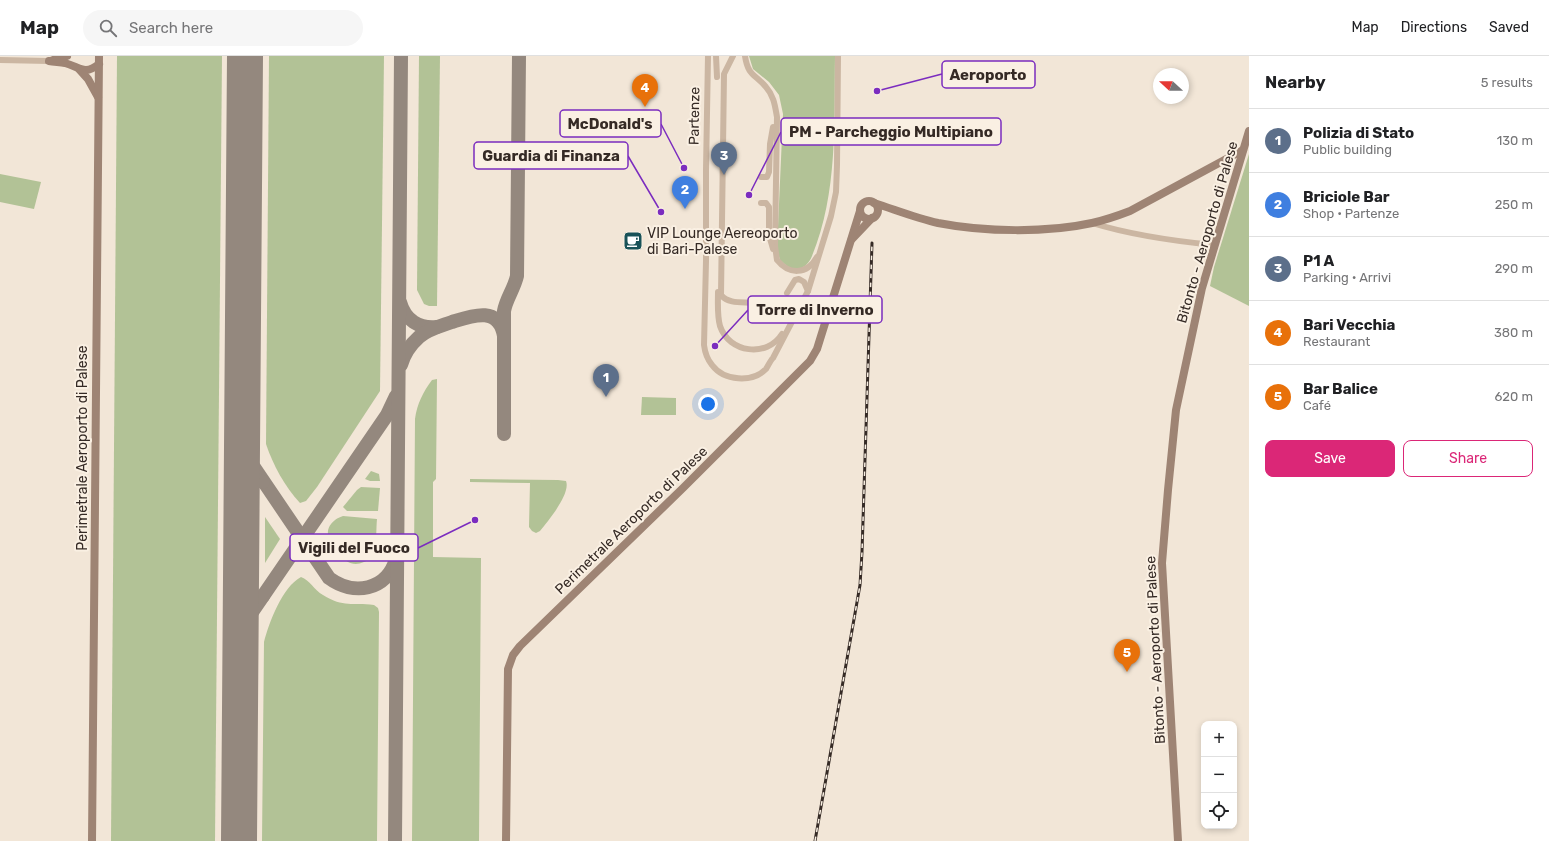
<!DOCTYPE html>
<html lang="en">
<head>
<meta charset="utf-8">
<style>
  :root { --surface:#fff; --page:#f6f6f6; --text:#202124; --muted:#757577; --line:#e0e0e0; --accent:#db2777 }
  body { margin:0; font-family:Rubik,sans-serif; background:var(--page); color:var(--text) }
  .controls { position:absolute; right:12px; bottom:12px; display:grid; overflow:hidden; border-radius:8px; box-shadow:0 2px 6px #0003 }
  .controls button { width:36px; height:36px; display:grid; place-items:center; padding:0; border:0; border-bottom:1px solid var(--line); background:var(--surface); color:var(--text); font:20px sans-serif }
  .compass { position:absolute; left:1153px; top:12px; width:36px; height:36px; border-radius:50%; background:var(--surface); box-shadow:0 2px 6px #0003; rotate:291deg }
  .you { position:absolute; left:708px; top:348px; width:14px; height:14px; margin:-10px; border:3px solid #fff; border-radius:50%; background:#1a73e8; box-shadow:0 0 0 6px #1a73e833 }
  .badge { display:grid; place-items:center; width:26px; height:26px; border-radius:50%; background:var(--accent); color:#fff; font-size:13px; font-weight:700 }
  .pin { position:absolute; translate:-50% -33px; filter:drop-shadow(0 1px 2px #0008) }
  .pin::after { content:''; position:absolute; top:21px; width:14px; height:12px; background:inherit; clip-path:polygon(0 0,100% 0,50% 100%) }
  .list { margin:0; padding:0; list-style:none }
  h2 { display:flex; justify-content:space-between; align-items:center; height:52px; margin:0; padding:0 16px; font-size:17px }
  h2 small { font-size:13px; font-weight:400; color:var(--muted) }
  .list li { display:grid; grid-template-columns:26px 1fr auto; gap:12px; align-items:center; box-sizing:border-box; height:64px; padding:0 16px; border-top:1px solid var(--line) }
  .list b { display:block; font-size:15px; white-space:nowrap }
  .list p { margin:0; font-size:13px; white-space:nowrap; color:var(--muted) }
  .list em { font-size:13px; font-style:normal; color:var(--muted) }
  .actions { display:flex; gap:8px; padding:12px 16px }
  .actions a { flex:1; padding:9px 0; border:1px solid var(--accent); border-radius:8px; text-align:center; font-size:14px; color:var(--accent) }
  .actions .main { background:var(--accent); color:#fff }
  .icon { flex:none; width:22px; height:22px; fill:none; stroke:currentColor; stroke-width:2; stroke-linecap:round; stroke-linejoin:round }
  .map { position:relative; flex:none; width:1249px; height:785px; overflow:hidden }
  header { display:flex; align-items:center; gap:24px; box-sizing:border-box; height:56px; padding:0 20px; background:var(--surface); border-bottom:1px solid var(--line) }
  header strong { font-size:19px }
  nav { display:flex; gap:22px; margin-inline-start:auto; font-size:14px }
  .search { width:280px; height:36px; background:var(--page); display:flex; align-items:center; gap:10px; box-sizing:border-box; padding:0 14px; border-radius:22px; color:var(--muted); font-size:15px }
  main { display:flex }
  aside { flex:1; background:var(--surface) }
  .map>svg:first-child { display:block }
</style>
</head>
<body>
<header>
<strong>Map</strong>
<div class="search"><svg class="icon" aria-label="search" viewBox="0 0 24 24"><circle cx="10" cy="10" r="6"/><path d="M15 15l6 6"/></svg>Search here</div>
<nav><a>Map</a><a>Directions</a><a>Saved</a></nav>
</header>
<main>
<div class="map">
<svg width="1249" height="785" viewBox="0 0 1249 785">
  <rect width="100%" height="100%" fill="#f2e6d7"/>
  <g fill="#b2c296">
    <path d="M117,0h105l-7,785h-104z"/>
    <path d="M269,0h115l-4,335 -63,96 -11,14 -6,2c-15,-16 -27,-38 -34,-59z"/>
    <path d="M419,0h21l-3,250h-8l-5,-2 -7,-14z"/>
    <path d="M749,0h86c-1,66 3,137 -23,200 -3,8 -11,16 -21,12 -4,-1 -8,-6 -11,-8l-3,-11 6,-135 -4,-19 -10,-13 -16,-13z"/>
    <path d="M1249,98v152l-39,-20 4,-19z"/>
    <path d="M0,118l41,8 -7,27 -34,-7z"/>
    <path d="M437,323l-1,100 -3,3v75l48,1 -2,283h-67l3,-422c2,-15 8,-27 17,-39z"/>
    <path d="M642,341l34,1v17h-35z"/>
    <path d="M371,415l8,3 1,7h-10l-5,-2z"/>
    <path d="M470,423l88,1 8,1c5,13 -18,40 -26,50l-4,2 -4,-2 -3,-4 1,-44 -60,-1z"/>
    <path d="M361,431l19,1 -2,23h-31l-4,-4 14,-17z"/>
    <path d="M343,460l34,3c-1,10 0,22 -3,31 -1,6 -5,10 -10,12 -18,8 -27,-11 -35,-24 -4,-10 4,-19 14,-22z"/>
    <path d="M265,461l15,22 -15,24z"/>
    <path d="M301,521c9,3 13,13 22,18 21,13 29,7 51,10l4,3 1,4 -2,229h-115l2,-199c5,-19 18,-55 37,-65z"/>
  </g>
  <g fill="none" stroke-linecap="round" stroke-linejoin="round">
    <g stroke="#94887e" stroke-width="14">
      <path d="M400,246c5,18 19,27 37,25"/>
      <path d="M401,309c3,-11 9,-20 18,-28 9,-8 22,-11 33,-15 19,-6 47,-17 52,14"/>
      <path d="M504,378v-123c2,-12 10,-22 13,-35l2,-220"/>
      <path d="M242,380l1,10 6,14 80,118c24,18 58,13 67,-19"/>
      <path d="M242,435c4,-11 10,-14 21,-9"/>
      <path d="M241,529c3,13 11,16 22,11"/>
      <path d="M240,584l5,-17 5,-8 137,-200 9,-19"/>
      <path d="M395,785l6,-785"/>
    </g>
    <path stroke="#94887e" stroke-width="36" d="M239,785l6,-785"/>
    <g stroke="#cbb6a2" stroke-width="6">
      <path d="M708,0l-2,114v91l-2,84c1,8 3,14 8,20 12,16 40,18 54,4 2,-3 4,-8 7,-11l35,-67 23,-75 5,-24 1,-27 1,-109"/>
      <path d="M716,0l1,21"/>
      <path d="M733,0l-9,18 -3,221c11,13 31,3 45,11"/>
      <path d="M745,0c3,20 10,18 21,31 8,9 9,19 11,30l-2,129 2,14c12,15 30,15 40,-3"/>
      <path d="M0,4l49,1"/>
      <path d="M761,121h6l2,-5 1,-28 3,-17"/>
      <path d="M761,147h5l3,4v28l4,14"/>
      <path d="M1092,167c39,12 81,18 122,22"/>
      <path d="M718,236c0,11 -1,23 2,34 9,27 47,32 62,8"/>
      <path d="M787,237l8,-13 4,-1 5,3 4,9"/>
    </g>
    <g stroke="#9e8474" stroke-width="8">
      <path d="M53,4l14,-4"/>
      <path d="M49,5c5,1 11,1 16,2 15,4 19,13 34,1"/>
      <path d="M79,13l9,10 10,18"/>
      <circle cx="869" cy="154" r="9"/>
      <path d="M874,147c22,7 42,15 64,20 46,9 109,10 154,0 13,-3 25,-7 38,-12l113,-61"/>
      <path d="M852,183l20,-21"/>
      <path d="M92,785l7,-785"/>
      <path d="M506,785l2,-172 5,-14 7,-9 163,-158 127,-127 7,-12 43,-138"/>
      <path d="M1178,785l-16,-278 6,-73 8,-80 26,-122 47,-157"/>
    </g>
    <defs>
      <path id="rail" d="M815,785l45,-256 2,-33 10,-309"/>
    </defs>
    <use href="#rail" stroke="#352a25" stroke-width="3"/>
    <use href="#rail" stroke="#faf0e3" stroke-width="1.5" stroke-dasharray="4.5" stroke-linecap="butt"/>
  </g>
  <defs>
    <symbol id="cafe-square" viewBox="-11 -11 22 22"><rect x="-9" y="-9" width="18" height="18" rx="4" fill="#195258" stroke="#faf0e3"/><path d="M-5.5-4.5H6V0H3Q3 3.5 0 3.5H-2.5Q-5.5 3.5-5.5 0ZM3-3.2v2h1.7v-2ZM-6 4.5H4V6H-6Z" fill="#fff"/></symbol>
  </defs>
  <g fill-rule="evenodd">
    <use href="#cafe-square" x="622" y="174" width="22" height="22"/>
  </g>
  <g text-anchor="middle" stroke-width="4" stroke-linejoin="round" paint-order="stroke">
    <g font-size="14" fill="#352a25" stroke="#faf0e3">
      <text transform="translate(694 60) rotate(-89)" y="5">Partenze</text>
      <text transform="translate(1207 176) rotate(-74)" y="5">Bitonto - Aeroporto di Palese</text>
      <text transform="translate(82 392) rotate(-90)" y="5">Perimetrale Aeroporto di Palese</text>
      <text transform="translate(631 464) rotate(-44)" y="5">Perimetrale Aeroporto di Palese</text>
      <text transform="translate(1155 594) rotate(-93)" y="5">Bitonto - Aeroporto di Palese</text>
    </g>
    <g font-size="14" fill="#352a25" stroke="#faf0e3" text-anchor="start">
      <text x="647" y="182">VIP Lounge Aereoporto<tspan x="647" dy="16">di Bari-Palese</tspan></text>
    </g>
  </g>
  <path fill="none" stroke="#7b2cbf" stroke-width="1.5" d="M877 35L942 18M684 112L661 68M749 139L781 76M661 156L628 100M715 290L748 254M475 464L418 492"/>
  <g fill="#7b2cbf" stroke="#faf0e3" stroke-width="1.5">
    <circle cx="877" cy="35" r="4"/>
    <circle cx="684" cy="112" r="4"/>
    <circle cx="749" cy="139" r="4"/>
    <circle cx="661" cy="156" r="4"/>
    <circle cx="715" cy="290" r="4"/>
    <circle cx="475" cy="464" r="4"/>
  </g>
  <g fill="#faf0e3" stroke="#7b2cbf" stroke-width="1.5">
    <rect x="942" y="5" width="93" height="27" rx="4"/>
    <rect x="560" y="54" width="101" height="27" rx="4"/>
    <rect x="781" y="62" width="220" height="27" rx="4"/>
    <rect x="474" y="86" width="154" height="27" rx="4"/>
    <rect x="748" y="240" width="134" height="27" rx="4"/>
    <rect x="290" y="478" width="128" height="27" rx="4"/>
  </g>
  <g font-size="15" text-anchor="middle" font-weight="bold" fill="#352a25">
    <text x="988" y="24">Aeroporto</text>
    <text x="610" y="73">McDonald's</text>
    <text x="891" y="81">PM - Parcheggio Multipiano</text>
    <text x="551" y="105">Guardia di Finanza</text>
    <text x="815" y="259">Torre di Inverno</text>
    <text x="354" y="497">Vigili del Fuoco</text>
  </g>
</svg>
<div class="controls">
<button>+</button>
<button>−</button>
<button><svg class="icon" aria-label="locate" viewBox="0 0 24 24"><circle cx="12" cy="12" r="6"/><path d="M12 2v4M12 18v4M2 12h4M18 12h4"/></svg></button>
</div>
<svg class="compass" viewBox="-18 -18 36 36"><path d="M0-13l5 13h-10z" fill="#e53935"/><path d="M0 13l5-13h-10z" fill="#757577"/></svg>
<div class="you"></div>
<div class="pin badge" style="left:606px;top:341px;background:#5c6f8a">1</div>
<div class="pin badge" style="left:685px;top:153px;background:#3f7fe0">2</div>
<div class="pin badge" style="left:724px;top:119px;background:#5c6f8a">3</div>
<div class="pin badge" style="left:645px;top:51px;background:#e8710a">4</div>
<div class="pin badge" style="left:1127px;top:616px;background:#e8710a">5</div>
</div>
<aside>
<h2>Nearby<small>5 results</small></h2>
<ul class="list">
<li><span class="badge" style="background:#5c6f8a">1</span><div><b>Polizia di Stato</b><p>Public building</p></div><em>130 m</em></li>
<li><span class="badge" style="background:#3f7fe0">2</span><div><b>Briciole Bar</b><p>Shop · Partenze</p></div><em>250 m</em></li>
<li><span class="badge" style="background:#5c6f8a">3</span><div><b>P1 A</b><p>Parking · Arrivi</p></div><em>290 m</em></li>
<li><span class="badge" style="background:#e8710a">4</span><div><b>Bari Vecchia</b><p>Restaurant</p></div><em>380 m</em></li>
<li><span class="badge" style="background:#e8710a">5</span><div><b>Bar Balice</b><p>Café</p></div><em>620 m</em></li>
</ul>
<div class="actions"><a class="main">Save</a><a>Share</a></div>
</aside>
</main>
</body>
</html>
